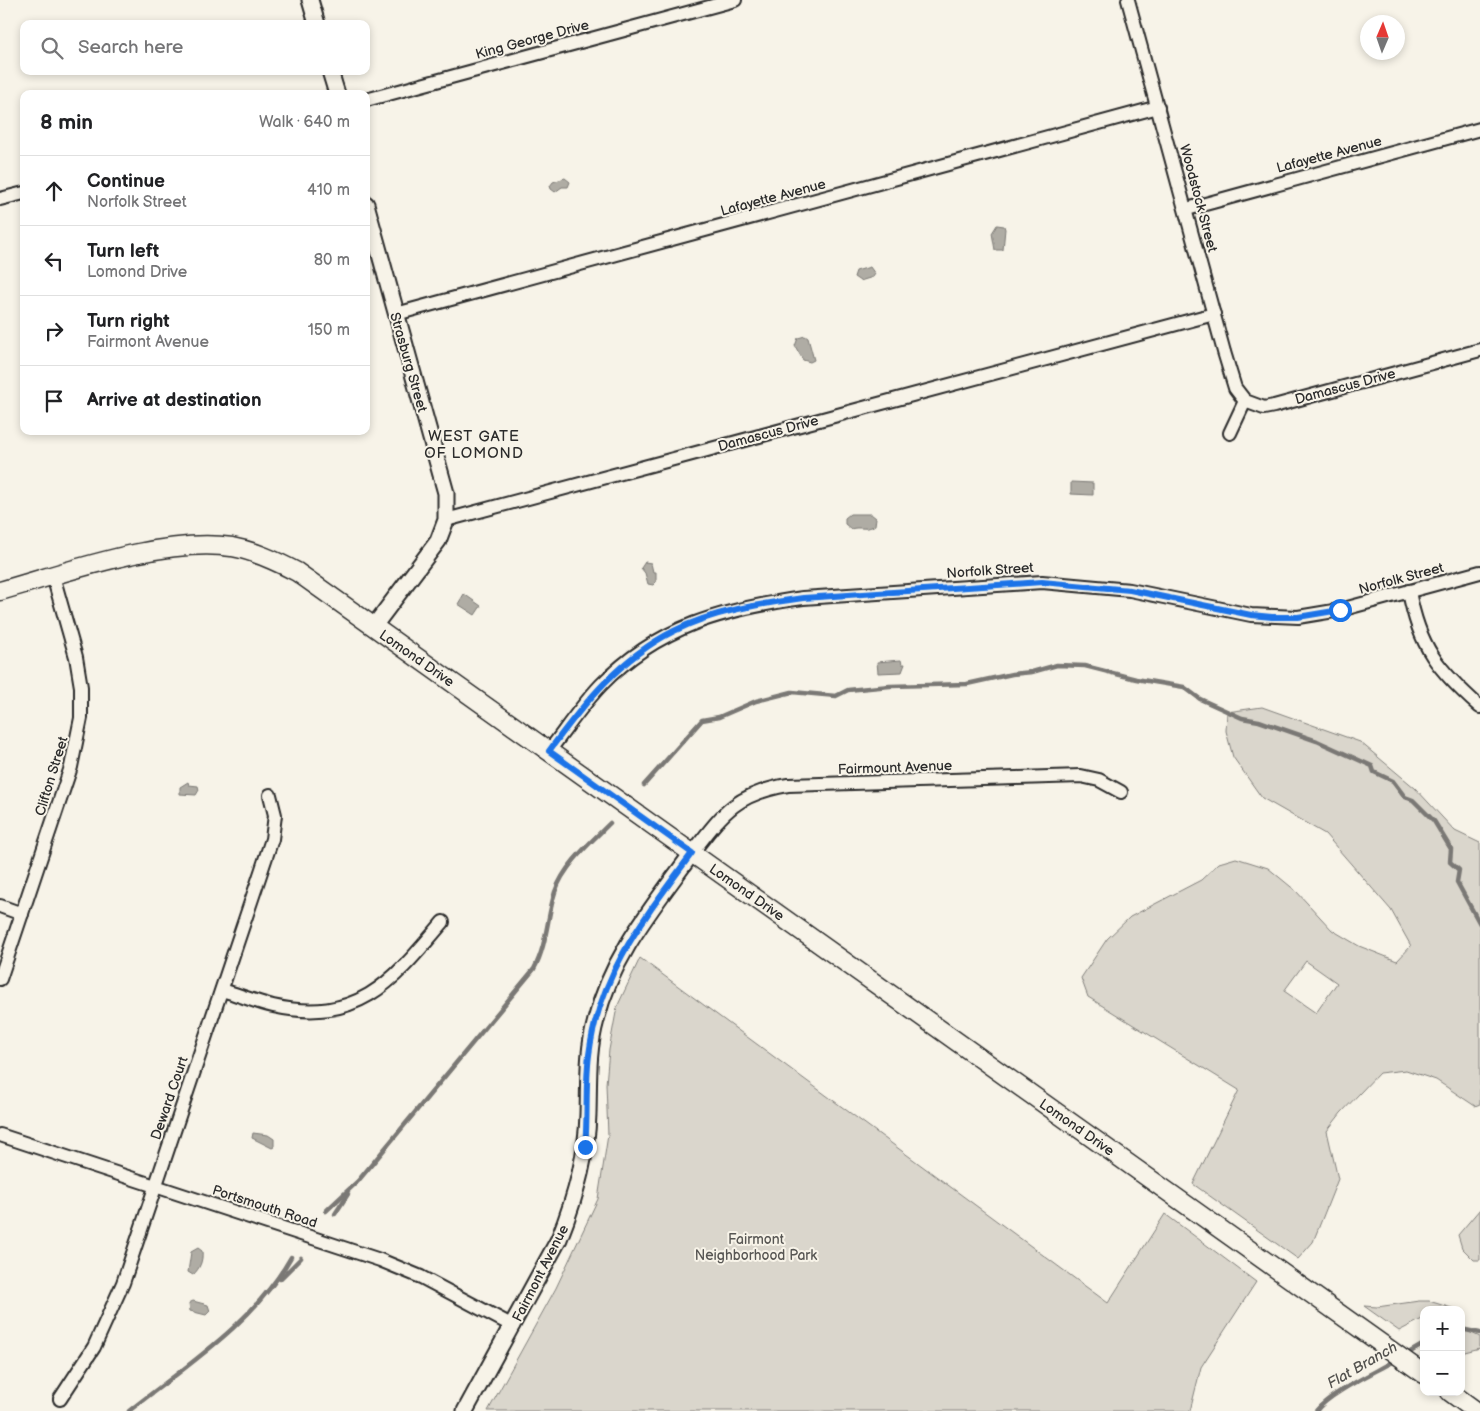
<!DOCTYPE html>
<html lang="en">
<head>
<meta charset="utf-8">
<style>
  :root { --surface:#fff; --page:#f6f6f6; --text:#202124; --muted:#757577; --line:#e0e0e0 }
  body { margin:0; font-family:"Balsamiq Sans",sans-serif; background:var(--page); color:var(--text) }
  .controls { position:absolute; right:15px; bottom:15px; display:grid; overflow:hidden; border-radius:10px; box-shadow:0 2px 8px #0003 }
  .controls button { width:45px; height:45px; display:grid; place-items:center; padding:0; border:0; border-bottom:1px solid var(--line); background:var(--surface); color:var(--text); font:25px sans-serif }
  .compass { position:absolute; left:1360px; top:15px; width:45px; height:45px; border-radius:50%; background:var(--surface); box-shadow:0 2px 8px #0003; rotate:2deg }
  .stop { position:absolute; width:15px; height:15px; margin:-11px; border:4px solid #1a73e8; border-radius:50%; background:#fff }
  .stop.end { background:#1a73e8; border-color:#fff; box-shadow:0 1px 5px #0008 }
  .list { margin:0; padding:0; list-style:none }
  h2 { display:flex; justify-content:space-between; align-items:center; height:65px; margin:0; padding:0 20px; font-size:21px }
  h2 small { font-size:16px; font-weight:400; color:var(--muted) }
  .list li { display:grid; grid-template-columns:32px 1fr auto; gap:15px; align-items:center; box-sizing:border-box; height:70px; padding:0 20px; border-top:1px solid var(--line) }
  .list b { display:block; font-size:19px; white-space:nowrap }
  .list p { margin:0; font-size:16px; white-space:nowrap; color:var(--muted) }
  .list em { font-size:16px; font-style:normal; color:var(--muted) }
  .icon { flex:none; width:28px; height:28px; fill:none; stroke:currentColor; stroke-width:2; stroke-linecap:round; stroke-linejoin:round }
  .map { position:relative; flex:none; width:1480px; height:1411px; overflow:hidden }
  .search { position:absolute; background:var(--surface); box-shadow:0 2px 8px #0003; left:20px; top:20px; width:350px; height:55px; display:flex; align-items:center; gap:12px; box-sizing:border-box; padding:0 18px; border-radius:10px; color:var(--muted); font-size:19px }
  .panel { position:absolute; background:var(--surface); box-shadow:0 2px 8px #0003; left:20px; top:90px; width:350px; height:345px; border-radius:10px }
  .map>svg:first-child { display:block }
</style>
</head>
<body>
<div class="map">
<svg width="1480" height="1411" viewBox="0 0 1480 1411">
  <rect width="100%" height="100%" fill="#f7f3e8"/>
  <filter id="ink" filterUnits="userSpaceOnUse"><feTurbulence type="fractalNoise" baseFrequency=".02" numOctaves="2"/><feDisplacementMap in="SourceGraphic" scale="10" xChannelSelector="R" yChannelSelector="G"/><feConvolveMatrix kernelMatrix="1 2 1 2 8 2 1 2 1" color-interpolation-filters="sRGB"/></filter>
  <g filter="url(#ink)">
    <g fill="#dad6cc" stroke="#82807c" fill-rule="evenodd">
      <path d="M1262,707l98,35 55,46 40,43 25,12v261l-5,2 -39,-26 -30,-10 -27,3 -38,40 -14,18 11,48 -25,63 -15,17 -105,-75 46,-94 -151,-93 -7,-19 26,-39 23,-22 71,-37 18,-17 17,-5 32,10 28,23 36,39 27,16 38,15 14,-15 -20,-36 -66,-76 -63,-36 -29,-41 -7,-26 1,-19zM1306,961l31,22 -21,30 -32,-22z"/>
      <path d="M640,958l468,345 57,-89 91,68 -55,85 -11,44h-702l68,-123 42,-89 10,-64 -2,-51 3,-34 8,-43z"/>
      <path d="M1480,1209v51h-6l-12,-12 -4,-13z"/>
      <path d="M1419,1301h10l29,9h-34v8l-25,13 -35,-25 13,1z"/>
      <path d="M1467,1331l13,6v11l-19,5v-21z"/>
    </g>
    <g fill="#afaca4" stroke="#7a7874">
      <path d="M565,178l5,4 -2,5h-6l-7,5 -4,-3 -1,-3 3,-4z"/>
      <path d="M997,225l7,1 1,3 -2,21h-8l-3,-17z"/>
      <path d="M870,267l5,7 -2,3 -13,4 -6,-4 2,-6z"/>
      <path d="M805,336l3,2 6,22 -4,2 -7,-2 -8,-14 3,-8z"/>
      <path d="M1071,482l22,1v12l-22,-1z"/>
      <path d="M850,514h21l5,4 -1,7c-8,6 -16,1 -24,4l-6,-5v-6z"/>
      <path d="M645,562l6,1 2,9h3v10l-3,3 -5,-1 -3,-11 -4,-5z"/>
      <path d="M464,594l17,12 -6,9 -17,-11z"/>
      <path d="M901,660l1,4h3l-3,8 -24,1 -1,-11z"/>
      <path d="M188,782l1,3 9,1 1,4 -3,5 -16,-1v-7z"/>
      <path d="M253,1133l15,2 6,4v8l-2,1 -20,-10z"/>
      <path d="M198,1248l4,3c1,10 -2,17 -9,24l-5,-3 3,-20z"/>
      <path d="M193,1301l15,4 2,6 -4,4 -16,-4 -1,-8z"/>
    </g>
    <g fill="none" stroke-linecap="round" stroke-linejoin="round">
      <g stroke="#7a7874" stroke-width="4.5">
        <path d="M644,785l58,-65 17,-3 37,-16 36,-9 44,4 12,-6 42,-4 77,-2 45,-10 20,-2 25,-7 28,1 51,13 48,8 16,12 42,19 17,3 58,20 55,25 2,6 19,9 12,16 8,3 21,21 17,28 -1,13 9,8 -2,12 23,42"/>
        <path d="M326,1211l32,-30 176,-212c13,-24 13,-52 21,-77 9,-27 36,-50 55,-69"/>
        <path d="M335,1214l13,-20"/>
        <path d="M280,1279l21,-21"/>
        <path d="M1461,1329l19,4"/>
        <path d="M1405,1355l19,-11"/>
        <path d="M129,1411c58,-46 125,-88 162,-154"/>
        <path d="M1316,1411c15,-19 58,-38 80,-51"/>
      </g>
      <defs>
        <g id="minor">
          <path d="M1128,0l96,352 11,36 10,13"/>
          <path d="M366,100l369,-100"/>
          <path d="M0,199l24,-6"/>
          <path d="M1187,209l293,-80"/>
          <path d="M396,314l762,-207"/>
          <path d="M1230,433l15,-32 19,7 10,-2 206,-56"/>
          <path d="M446,520l768,-206"/>
          <path d="M1409,591c10,56 29,79 71,116"/>
          <path d="M549,751c17,-22 32,-45 52,-66 57,-59 123,-76 202,-87l239,-16 88,8 121,25 47,2 42,-7 140,-38"/>
          <path d="M692,853c31,-40 43,-59 96,-68l293,-9 18,4 22,12"/>
          <path d="M0,906l22,8"/>
          <path d="M0,979l71,-212 10,-49v-31l-5,-30 -23,-81"/>
          <path d="M222,990c17,5 34,12 51,16 86,19 120,-25 170,-84"/>
          <path d="M0,1135l380,125 41,17 92,49"/>
          <path d="M60,1399l34,-52 29,-64 149,-444 3,-24 -5,-20"/>
        </g>
        <g id="tertiary">
          <path d="M310,0l7,24"/>
          <path d="M330,71l7,23"/>
          <path d="M366,204l80,289v27l-8,21 -64,85"/>
          <path d="M465,1411l94,-172c16,-40 28,-82 29,-125 1,-33 -1,-62 8,-94 16,-65 58,-114 96,-167"/>
        </g>
        <g id="secondary">
          <path d="M0,591c67,-19 164,-54 232,-44 23,4 44,14 65,25l1127,802"/>
          <path d="M1450,1392l26,19"/>
        </g>
      </defs>
      <use href="#minor" stroke="#2b2b2b" stroke-width="16"/>
      <use href="#tertiary" stroke="#2b2b2b" stroke-width="19"/>
      <use href="#secondary" stroke="#2b2b2b" stroke-width="21"/>
      <use href="#minor" stroke="#f7f3e8" stroke-width="12"/>
      <use href="#tertiary" stroke="#f7f3e8" stroke-width="15"/>
      <use href="#secondary" stroke="#f7f3e8" stroke-width="18"/>
    </g>
  </g>
  <g fill="none" stroke-linecap="round" stroke-linejoin="round" filter="url(#ink)">
    <path stroke="#1a73e8" stroke-width="6" d="M585,1147c3,-30 0,-61 4,-92 10,-82 56,-138 103,-202l-143,-102c35,-48 71,-93 125,-120 39,-20 86,-27 129,-33l239,-16 88,8 121,25 21,2h26l42,-7"/>
  </g>
  <g text-anchor="middle" stroke-width="4" stroke-linejoin="round" paint-order="stroke">
    <g font-size="14" fill="#2b2b2b" stroke="#f7f3e8">
      <text transform="translate(532 39) rotate(-15)" y="5">King George Drive</text>
      <text transform="translate(1329 154) rotate(-15)" y="5">Lafayette Avenue</text>
      <text transform="translate(773 197) rotate(-15)" y="5">Lafayette Avenue</text>
      <text transform="translate(1199 198) rotate(75)" y="5">Woodstock Street</text>
      <text transform="translate(409 362) rotate(74)" y="5">Strasburg Street</text>
      <text transform="translate(1345 386) rotate(-15)" y="5">Damascus Drive</text>
      <text transform="translate(768 433) rotate(-15)" y="5">Damascus Drive</text>
      <text transform="translate(990 570) rotate(-4)" y="5">Norfolk Street</text>
      <text transform="translate(1401 578) rotate(-15)" y="5">Norfolk Street</text>
      <text transform="translate(417 658) rotate(35)" y="5">Lomond Drive</text>
      <text transform="translate(895 767) rotate(-2)" y="5">Fairmount Avenue</text>
      <text transform="translate(51 776) rotate(-73)" y="5">Clifton Street</text>
      <text transform="translate(747 892) rotate(35)" y="5">Lomond Drive</text>
      <text transform="translate(169 1098) rotate(-71)" y="5">Deward Court</text>
      <text transform="translate(1077 1127) rotate(35)" y="5">Lomond Drive</text>
      <text transform="translate(265 1206) rotate(18)" y="5">Portsmouth Road</text>
      <text transform="translate(540 1273) rotate(-63)" y="5">Fairmont Avenue</text>
    </g>
    <g font-size="14" fill="#575653" stroke="#f7f3e8">
      <text x="756" y="1244">Fairmont<tspan x="756" dy="16">Neighborhood Park</tspan></text>
    </g>
    <g font-size="15" letter-spacing="1" fill="#2b2b2b" stroke="#f7f3e8">
      <text x="474" y="441">WEST GATE<tspan x="474" dy="17">OF LOMOND</tspan></text>
    </g>
    <g font-size="15" font-style="italic" fill="#53524f" stroke="#f7f3e8">
      <text transform="translate(1362 1365) rotate(-30)" y="5">Flat Branch</text>
    </g>
  </g>
</svg>
<div class="controls">
<button>+</button>
<button>−</button>
</div>
<svg class="compass" viewBox="-18 -18 36 36"><path d="M0-13l5 13h-10z" fill="#e53935"/><path d="M0 13l5-13h-10z" fill="#757577"/></svg>
<div class="stop" style="left:1340px;top:610px"></div>
<div class="stop end" style="left:585px;top:1147px"></div>
<div class="search"><svg class="icon" aria-label="search" viewBox="0 0 24 24"><circle cx="10" cy="10" r="6"/><path d="M15 15l6 6"/></svg>Search here</div>
<section class="panel">
<h2>8 min<small>Walk · 640 m</small></h2>
<ul class="list">
<li><svg class="icon" aria-label="ahead" viewBox="0 0 24 24"><path d="M12 20V5M6 11l6-6 6 6"/></svg><div><b>Continue</b><p>Norfolk Street</p></div><em>410 m</em></li>
<li><svg class="icon" aria-label="left" viewBox="0 0 24 24"><path d="M17 20v-9H6M10 6l-5 5 5 5"/></svg><div><b>Turn left</b><p>Lomond Drive</p></div><em>80 m</em></li>
<li><svg class="icon" aria-label="right" viewBox="0 0 24 24"><path d="M7 20v-9h11M14 6l5 5-5 5"/></svg><div><b>Turn right</b><p>Fairmont Avenue</p></div><em>150 m</em></li>
<li><svg class="icon" aria-label="arrive" viewBox="0 0 24 24"><path d="M6 21V4h12l-3 4 3 4H6"/></svg><div><b>Arrive at destination</b></div></li>
</ul>
</section>
</div>
</body>
</html>
